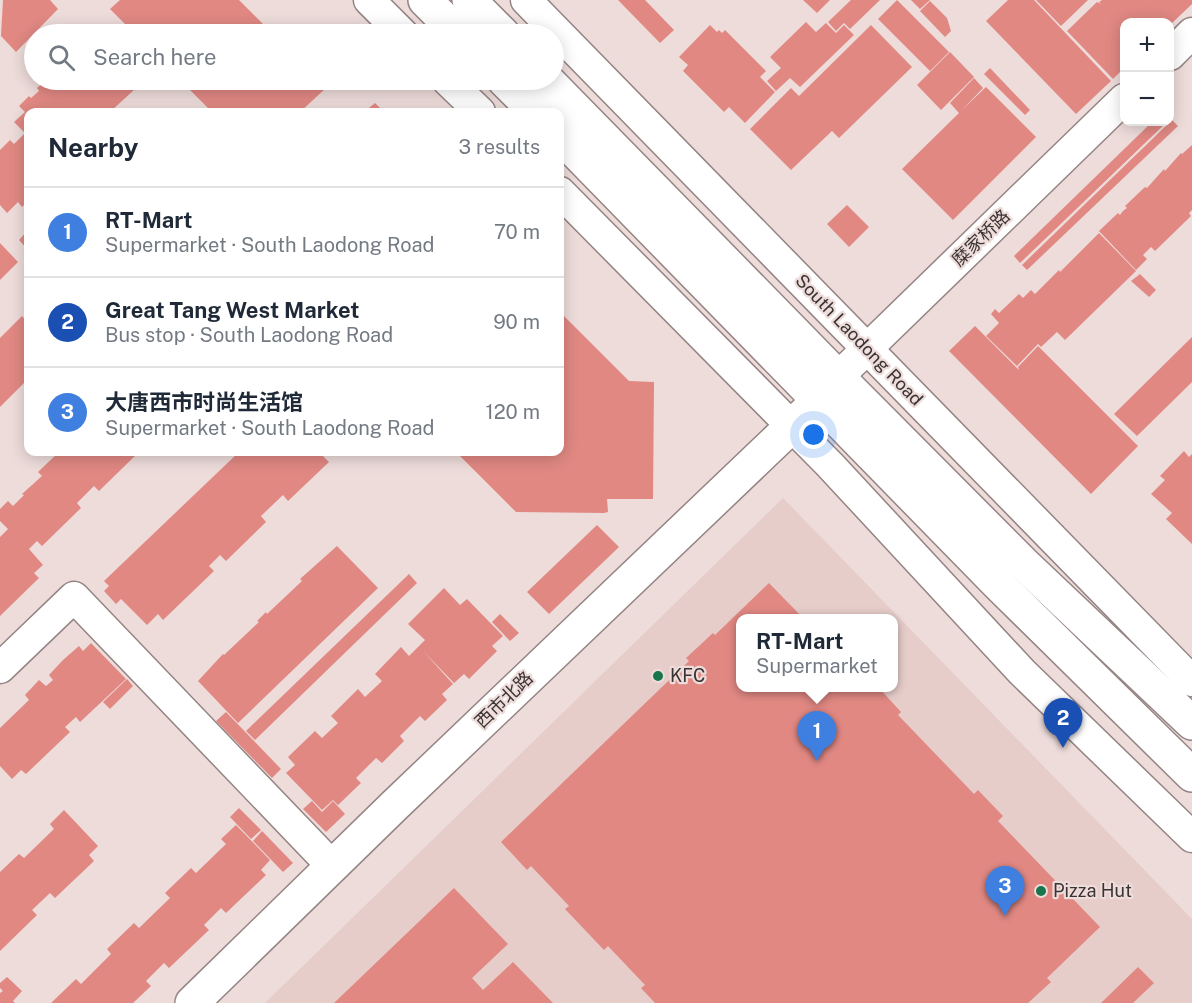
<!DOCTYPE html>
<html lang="en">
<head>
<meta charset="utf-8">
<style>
  :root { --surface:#fff; --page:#f6f6f7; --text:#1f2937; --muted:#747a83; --line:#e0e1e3; --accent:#19754b }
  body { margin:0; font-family:"Public Sans","Noto Sans SC",sans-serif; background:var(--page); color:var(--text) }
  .controls { position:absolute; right:18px; top:18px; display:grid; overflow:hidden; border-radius:12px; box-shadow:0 3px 15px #0003 }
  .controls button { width:54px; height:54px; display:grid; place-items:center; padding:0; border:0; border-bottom:2px solid var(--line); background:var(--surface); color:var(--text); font:30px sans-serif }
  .you { position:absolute; left:814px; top:435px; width:21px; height:21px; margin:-15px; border:4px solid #fff; border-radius:50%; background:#1a73e8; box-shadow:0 0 0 9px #1a73e833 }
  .badge { display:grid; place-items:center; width:39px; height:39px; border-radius:50%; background:var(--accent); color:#fff; font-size:20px; font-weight:700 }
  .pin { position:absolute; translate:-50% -50px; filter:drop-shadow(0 2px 3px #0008) }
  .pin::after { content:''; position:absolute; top:32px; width:21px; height:18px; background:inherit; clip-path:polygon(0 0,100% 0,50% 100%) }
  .popup { position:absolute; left:736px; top:614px; width:162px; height:78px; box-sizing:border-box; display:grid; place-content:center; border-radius:12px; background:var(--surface); filter:drop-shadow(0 2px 4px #0005); font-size:20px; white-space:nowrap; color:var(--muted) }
  .popup b { font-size:22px; color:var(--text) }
  .popup::after { content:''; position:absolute; left:50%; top:100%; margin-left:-12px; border:12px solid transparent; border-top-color:var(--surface) }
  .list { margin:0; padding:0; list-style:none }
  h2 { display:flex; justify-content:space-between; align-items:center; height:78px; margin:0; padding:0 24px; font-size:26px }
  h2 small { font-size:20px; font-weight:400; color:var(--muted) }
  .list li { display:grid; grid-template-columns:39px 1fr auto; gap:18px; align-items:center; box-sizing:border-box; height:90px; padding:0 24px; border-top:2px solid var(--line) }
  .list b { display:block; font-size:22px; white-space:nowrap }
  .list p { margin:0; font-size:20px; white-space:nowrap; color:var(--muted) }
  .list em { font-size:20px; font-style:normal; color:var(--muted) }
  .icon { flex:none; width:33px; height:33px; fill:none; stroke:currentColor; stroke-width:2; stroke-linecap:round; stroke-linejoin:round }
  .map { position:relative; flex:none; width:1192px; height:1003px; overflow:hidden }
  .search { position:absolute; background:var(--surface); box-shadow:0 3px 15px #0003; left:24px; top:24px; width:540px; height:66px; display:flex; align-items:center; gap:15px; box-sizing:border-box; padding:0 21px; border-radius:33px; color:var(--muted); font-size:22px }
  .panel { position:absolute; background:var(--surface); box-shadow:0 3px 15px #0003; left:24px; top:108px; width:540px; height:348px; border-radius:12px }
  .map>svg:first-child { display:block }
</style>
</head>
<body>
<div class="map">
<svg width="1192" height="1003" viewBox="0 0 1192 1003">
  <rect width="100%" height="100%" fill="#eddcda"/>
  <path fill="#e6cdca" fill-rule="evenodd" d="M783,498l409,421v84h-927zM740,618h154v70h-154z"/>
  <g fill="#e18883">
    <path d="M3,0h47l8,9 -42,43 -15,-16z"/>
    <path d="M120,0h119l34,34h-138l-25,-25z"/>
    <path d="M618,0h27l29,30 -14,13z"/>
    <path d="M803,0h27l-13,13z"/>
    <path d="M851,0h29l-30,29 -6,-6 -8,8 -8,-9z"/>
    <path d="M897,0l52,52 -19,19 -52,-52z"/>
    <path d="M911,0h19l-10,9z"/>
    <path d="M1008,0h26l77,81 -35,33 -90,-93z"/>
    <path d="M1036,0h52l-27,26z"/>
    <path d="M1102,0h90v4l-22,21v-3h-46v46l-11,11 -46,-48 30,-29 4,2 -2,-2z"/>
    <path d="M930,1l17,17 4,13 -6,6 -25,-26z"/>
    <path d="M806,22l10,10 10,-9 10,10 8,-8 10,10 -54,52 -10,-9 -14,13 -9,-10 14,-13 -11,-11z"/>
    <path d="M710,25l7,7 2,-2 3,3 3,-3 41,41 -6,6 15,15 -30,31 -16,-16 -5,5 -41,-41 5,-6 -9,-8z"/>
    <path d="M871,25l41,42 -73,71 -7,-7 -41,39 -41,-41 41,-41 8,8z"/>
    <path d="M950,52l24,25 -33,33 -24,-25z"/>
    <path d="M990,68l40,42 -5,5 -41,-41z"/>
    <path d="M974,78l9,10 -21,22 24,-23 50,50 -83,83 -51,-51 57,-56 -9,-10z"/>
    <path d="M46,80l6,3 4,-3h70l9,9 -25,23h-82v89l-6,6 -4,-5 -11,11 -7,-8v-55l10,-10 4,4 11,-11 -11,-11 11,-10 -6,-6 10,-10 2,2 8,-7 -2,-3z"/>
    <path d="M180,80h138l8,8 -26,24h-88z"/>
    <path d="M375,103l9,9h-20z"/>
    <path d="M1172,120l6,6 -151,144 -5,-5z"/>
    <path d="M1152,122h15l-147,141 -6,-7z"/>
    <path d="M1192,145v65l-3,3 2,3 -36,35 -4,-4 -8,8 4,4 -11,11 -37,-39 19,-18 2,2 3,-4 4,-3 -2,-2 20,-19 2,1 17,-19 1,2 16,-18 1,1z"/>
    <path d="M847,205l22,22 -20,20 -22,-23z"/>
    <path d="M28,230v20l-9,-10z"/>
    <path d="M1099,233l37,38 -71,69 -8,-8 -16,15 -3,-3 -21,22 -31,-30 13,-13 -8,-9 4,-5 4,4 20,-19 4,4 8,-8 4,4 24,-24 1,2z"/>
    <path d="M0,243l18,19 -18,18z"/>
    <path d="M1140,274l16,16 -7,7 -18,-16z"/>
    <path d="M560,312l69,69 25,1 -1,117h-46l1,13 -4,1 -88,-1 -60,-60h104z"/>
    <path d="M22,316l6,7v56l-28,28v-69z"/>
    <path d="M975,326l44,44 -1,-3 20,-21 100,100 -47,48 -142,-143z"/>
    <path d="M1192,337v45l-55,54 -23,-22z"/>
    <path d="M1184,451l5,6 3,-3v90l-26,-25 6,-6 -21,-19 14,-14 -5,-4z"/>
    <path d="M59,452l79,1 -39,38 -5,-5 -17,17 4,5 -39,38 -5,-5 -8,8 14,16 -9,8 5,5 -39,38v-79l8,-8 -8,-8v-12l8,-8 5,5 11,-11 -2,-1 20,-18 -4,-4z"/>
    <path d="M239,452h89l-5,4 6,6 -41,39 -5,-6 -22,21 5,6 -40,39 -6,-6 -11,11 5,5 -51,49 -5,-6 -11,11 -26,-26 -5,5 -12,-13 5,-5 -5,-5z"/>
    <path d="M597,525l22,22 -70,67 -22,-22z"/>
    <path d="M337,546l41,42 -140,135 -40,-42 25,-27 1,1 35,-33 -2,-1 9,-9 1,2 35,-33 -2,-2z"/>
    <path d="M409,574l8,9 -162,157 -9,-9z"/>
    <path d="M769,583l34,35h-63v70h129l2,2 8,-2 22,24 -3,3 76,79 4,-4 25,26 -5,5 102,106 -53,51 4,4 -23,21h-373l-14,-15 4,-3 -37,-39 -4,4 -39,-41 4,-3 -38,-40 -4,4 -26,-28 188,-181 -3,-3 27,-25 2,2z"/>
    <path d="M444,588l16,17 7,-6 36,37 -11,10 5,5 -28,28 -5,-5 -10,9 -31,-32 30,33 -11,10 5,6 -22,21 -5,-5 -20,20 4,5 -22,22 -6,-5 -20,20 5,5 -23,22 -5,-5 -11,10 -36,-37 9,-8 -7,-8 27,-26 7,7 16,-15 -7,-7 27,-27 7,8 17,-16 -7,-7 26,-27 8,9 16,-16 -17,-16z"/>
    <path d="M500,614l19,19 -9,8 -18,-19z"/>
    <path d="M91,643l35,36 -46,43 -4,-5 -11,10 5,5 -44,42 -5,-4 -9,9 -12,-13v-38l29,-28 -4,-5 14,-15 7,6 7,-6 -4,-5 14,-15 16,-14 4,5z"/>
    <path d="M127,679l6,7 -23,23 -7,-7z"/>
    <path d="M226,712l55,57 -9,9 -56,-57z"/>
    <path d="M312,801l10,11 11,-11 12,13 -19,18 -23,-23z"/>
    <path d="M239,808l22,22 -10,9 -21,-22z"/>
    <path d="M64,810l34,36 -9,9 5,6 -39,37 -5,-5 -18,17 5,5 -37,36v-79l19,-18 5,4 30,-29 -4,-5z"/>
    <path d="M236,825l34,35 -9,10 5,5 -40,38 -5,-5 -17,17 5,5 -40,38 -5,-5 -18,18 5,5 -18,17h-82l25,-24 5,5 30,-30 -4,-5 27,-26 5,5 31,-30 -5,-5 26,-25 5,5 30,-29 -5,-5z"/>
    <path d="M262,831l31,32 -10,9 -30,-31z"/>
    <path d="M454,888l54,56 -36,34 11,12 30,-28 40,41h-219z"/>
    <path d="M1138,967l16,16 -21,20h-32z"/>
    <path d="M7,977l15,14 -9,10 2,2h-15v-10l3,-2 -3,-3v-5z"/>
  </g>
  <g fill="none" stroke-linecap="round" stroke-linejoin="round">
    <defs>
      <g id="street">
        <path d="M369,0l34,34"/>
        <path d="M526,0l666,681"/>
        <path d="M1170,55l22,-22"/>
        <path d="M447,80l33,32"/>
        <path d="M560,192l270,273 192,207 170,165"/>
        <path d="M838,377l286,-278"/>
        <path d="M0,668l74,-71 258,269"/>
      </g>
      <g id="secondary">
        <path d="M425,0l34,34"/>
        <path d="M469,0l34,34"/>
        <path d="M504,80l32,32"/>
        <path d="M547,80l291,297 185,186 169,160"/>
        <path d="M560,136l438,448 194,191"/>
        <path d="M192,1003l203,-198 424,-405"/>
      </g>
    </defs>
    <use href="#street" stroke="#948483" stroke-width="33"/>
    <use href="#secondary" stroke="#948483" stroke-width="36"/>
    <use href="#street" stroke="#fff" stroke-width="30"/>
    <use href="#secondary" stroke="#fff" stroke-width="33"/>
  </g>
  <g fill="#19754b" stroke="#eddcda" stroke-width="2">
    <circle cx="658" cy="676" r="6"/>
    <circle cx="1041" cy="891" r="6"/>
  </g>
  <g text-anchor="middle" stroke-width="4.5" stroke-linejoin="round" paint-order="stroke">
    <g font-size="18" fill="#3a3333" stroke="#eddcda">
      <text transform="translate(981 238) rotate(-44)" y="6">糜家桥路</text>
      <text transform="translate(859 340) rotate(46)" y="6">South Laodong Road</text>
      <text transform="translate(504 700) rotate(-44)" y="6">西市北路</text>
    </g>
    <g font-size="18" fill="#3a3333" stroke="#eddcda" text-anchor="start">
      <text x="670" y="682">KFC</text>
      <text x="1053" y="897">Pizza Hut</text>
    </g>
  </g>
</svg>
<div class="controls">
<button>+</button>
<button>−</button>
</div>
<div class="you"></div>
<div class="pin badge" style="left:817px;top:761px;background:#3f7fe0">1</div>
<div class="popup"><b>RT-Mart</b>Supermarket</div>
<div class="pin badge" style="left:1063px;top:748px;background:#1a4fb4">2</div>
<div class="pin badge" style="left:1005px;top:916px;background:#3f7fe0">3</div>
<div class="search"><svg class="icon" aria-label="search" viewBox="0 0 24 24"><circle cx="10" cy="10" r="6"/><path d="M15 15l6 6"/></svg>Search here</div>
<section class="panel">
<h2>Nearby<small>3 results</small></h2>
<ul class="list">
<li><span class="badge" style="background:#3f7fe0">1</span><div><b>RT-Mart</b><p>Supermarket · South Laodong Road</p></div><em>70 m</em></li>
<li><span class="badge" style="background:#1a4fb4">2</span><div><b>Great Tang West Market</b><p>Bus stop · South Laodong Road</p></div><em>90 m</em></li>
<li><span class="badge" style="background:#3f7fe0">3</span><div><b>大唐西市时尚生活馆</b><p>Supermarket · South Laodong Road</p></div><em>120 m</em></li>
</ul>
</section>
</div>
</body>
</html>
